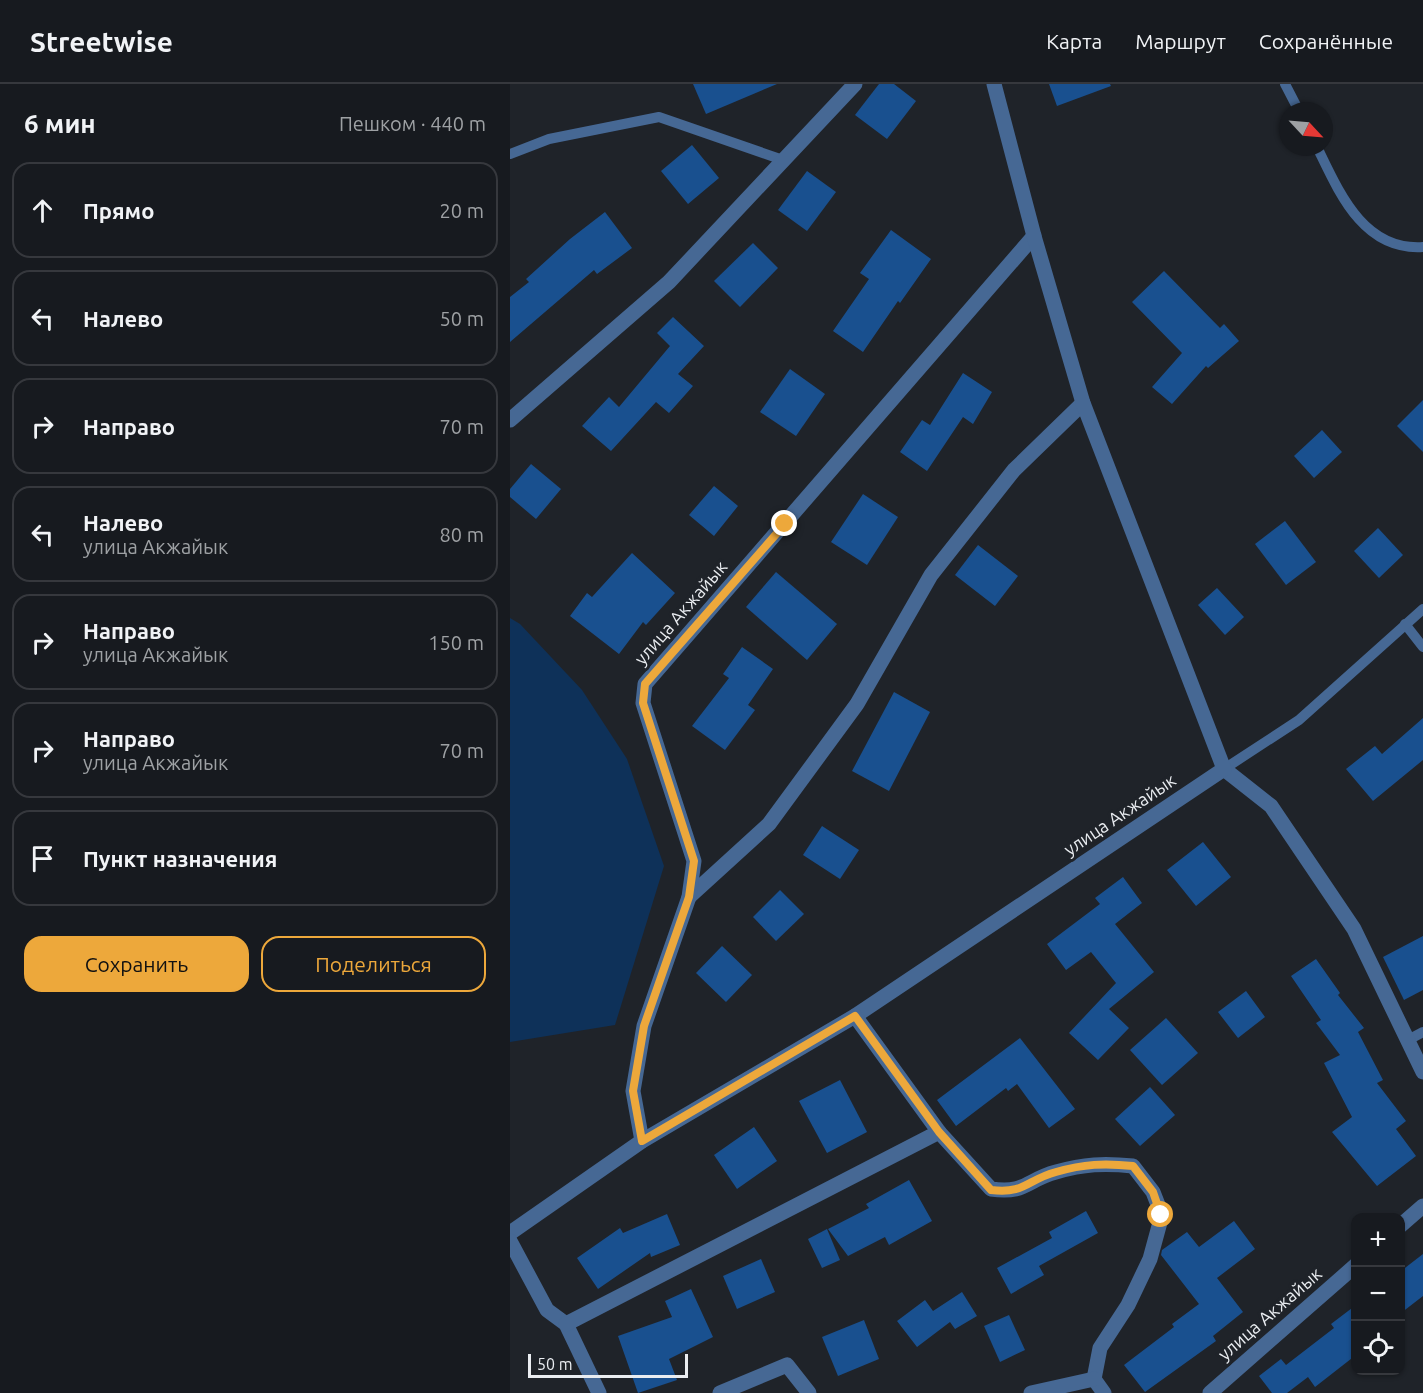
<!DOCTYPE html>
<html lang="ru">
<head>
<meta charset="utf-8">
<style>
  :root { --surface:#171a1f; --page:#202328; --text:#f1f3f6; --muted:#9ea1a4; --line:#36383d; --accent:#eda83b }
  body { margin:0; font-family:Ubuntu,sans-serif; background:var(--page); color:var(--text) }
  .controls { position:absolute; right:18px; bottom:18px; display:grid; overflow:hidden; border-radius:12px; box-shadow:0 2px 4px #0004 }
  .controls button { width:54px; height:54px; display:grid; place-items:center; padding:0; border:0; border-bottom:2px solid var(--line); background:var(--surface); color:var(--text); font:30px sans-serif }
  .compass { position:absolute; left:769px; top:18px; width:54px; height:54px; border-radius:50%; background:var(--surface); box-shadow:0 2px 4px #0004; rotate:116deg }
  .scale { position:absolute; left:18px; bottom:15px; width:160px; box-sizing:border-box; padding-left:6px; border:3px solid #eaedf1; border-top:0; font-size:16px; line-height:21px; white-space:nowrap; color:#eaedf1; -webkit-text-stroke:4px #1f2329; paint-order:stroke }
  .stop { position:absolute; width:18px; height:18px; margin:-14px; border:4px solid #eda83b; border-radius:50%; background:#fff }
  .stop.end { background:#eda83b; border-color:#fff; box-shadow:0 2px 6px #0008 }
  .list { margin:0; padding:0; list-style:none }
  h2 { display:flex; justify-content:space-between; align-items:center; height:78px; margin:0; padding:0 24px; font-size:26px }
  h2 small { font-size:20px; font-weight:400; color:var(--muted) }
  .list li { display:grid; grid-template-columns:39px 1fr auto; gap:18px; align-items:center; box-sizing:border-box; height:96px; margin:0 12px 12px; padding:0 12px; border:2px solid var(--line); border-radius:18px }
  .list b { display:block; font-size:22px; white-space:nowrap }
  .list p { margin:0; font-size:20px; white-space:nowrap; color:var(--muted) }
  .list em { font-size:20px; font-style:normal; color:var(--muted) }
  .actions { display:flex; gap:12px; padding:18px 24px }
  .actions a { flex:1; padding:14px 0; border:2px solid var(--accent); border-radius:18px; text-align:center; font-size:21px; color:var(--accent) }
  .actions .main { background:var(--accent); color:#111 }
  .icon { flex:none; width:33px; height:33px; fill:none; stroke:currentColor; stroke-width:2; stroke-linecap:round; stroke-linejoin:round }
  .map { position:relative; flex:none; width:913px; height:1309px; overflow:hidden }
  header { display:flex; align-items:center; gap:36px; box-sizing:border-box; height:84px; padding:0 30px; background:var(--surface); border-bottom:2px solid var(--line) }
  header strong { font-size:28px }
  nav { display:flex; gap:33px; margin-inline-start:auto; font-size:21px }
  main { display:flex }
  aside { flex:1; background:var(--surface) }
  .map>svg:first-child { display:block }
</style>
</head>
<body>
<header>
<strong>Streetwise</strong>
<nav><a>Карта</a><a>Маршрут</a><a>Сохранённые</a></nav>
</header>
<main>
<aside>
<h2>6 мин<small>Пешком · 440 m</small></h2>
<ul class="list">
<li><svg class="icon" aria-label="ahead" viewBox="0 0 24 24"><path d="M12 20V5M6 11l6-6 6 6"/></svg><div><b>Прямо</b></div><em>20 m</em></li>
<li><svg class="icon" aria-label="left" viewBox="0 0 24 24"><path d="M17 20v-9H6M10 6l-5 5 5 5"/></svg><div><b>Налево</b></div><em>50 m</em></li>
<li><svg class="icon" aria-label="right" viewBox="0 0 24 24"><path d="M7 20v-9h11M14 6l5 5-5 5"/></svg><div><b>Направо</b></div><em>70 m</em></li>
<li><svg class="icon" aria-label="left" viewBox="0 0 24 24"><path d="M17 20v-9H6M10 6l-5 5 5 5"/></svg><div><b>Налево</b><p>улица Акжайык</p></div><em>80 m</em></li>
<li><svg class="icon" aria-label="right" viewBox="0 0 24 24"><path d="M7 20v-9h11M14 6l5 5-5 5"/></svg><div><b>Направо</b><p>улица Акжайык</p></div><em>150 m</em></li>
<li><svg class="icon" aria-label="right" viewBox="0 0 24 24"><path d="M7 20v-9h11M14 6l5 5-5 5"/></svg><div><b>Направо</b><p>улица Акжайык</p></div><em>70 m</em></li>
<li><svg class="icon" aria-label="arrive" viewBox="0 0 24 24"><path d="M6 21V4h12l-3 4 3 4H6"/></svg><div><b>Пункт назначения</b></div></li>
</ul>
<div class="actions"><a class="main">Сохранить</a><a>Поделиться</a></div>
</aside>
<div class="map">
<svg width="913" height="1309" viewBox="0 0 913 1309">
  <rect width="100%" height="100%" fill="#1f2329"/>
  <path fill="#0e3159" d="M0,534l10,6 62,66 45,69 37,107 -49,159 -105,17z"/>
  <g fill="#19508f">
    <path d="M183,0h84l-71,30z"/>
    <path d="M369,0h15l22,17 -29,38 -32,-24z"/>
    <path d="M539,0h61l1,2 -54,20z"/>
    <path d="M182,61l27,33 -31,26 -27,-33z"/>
    <path d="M297,87l29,21 -29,39 -29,-21z"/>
    <path d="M95,128l27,36 -35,26 -3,-4 -84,72v-45l19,-15 -3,-3 44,-40z"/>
    <path d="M381,146l40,29 -31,44 -2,-2 -35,51 -30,-21 36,-52 -9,-6z"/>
    <path d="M243,159l25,25 -38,39 -26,-26z"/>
    <path d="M654,187l56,57 4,-4 15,17 -31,27 -2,-2 -34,38 -20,-17 30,-34 -50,-51z"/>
    <path d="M163,233l31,29 -26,28 15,12 -24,27 -13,-11 -45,49 -29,-25 27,-29 10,10 51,-61 -13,-13z"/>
    <path d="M280,285l35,25 -29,42 -36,-24z"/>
    <path d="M453,289l29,19 -19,32 -10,-7 -36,54 -27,-19 22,-32 8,5z"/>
    <path d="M913,316v52l-26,-26z"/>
    <path d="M812,346l20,22 -28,26 -20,-22z"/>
    <path d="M21,380l30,25 -25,30 -26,-22v-8z"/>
    <path d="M204,402l24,20 -24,30 -25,-21z"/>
    <path d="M353,410l35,23 -31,48 -36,-23z"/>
    <path d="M775,437l31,41 -30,23 -31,-41z"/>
    <path d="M868,444l25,27 -24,23 -25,-27z"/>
    <path d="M468,461l40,31 -23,30 -40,-31z"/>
    <path d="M122,469l43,40 -29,32 -3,-3 -24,32 -49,-38 17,-23 5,4z"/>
    <path d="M266,488l61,52 -30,36 -61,-53z"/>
    <path d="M707,504l27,29 -19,18 -27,-30z"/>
    <path d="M232,563l31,22 -25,36 7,5 -30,40 -33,-24 37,-48 -6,-4z"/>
    <path d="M384,608l36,20 -41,79 -37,-20z"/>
    <path d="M913,634v42l-50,41 -27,-32 29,-23 7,8z"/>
    <path d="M312,742l37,24 -19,29 -37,-24z"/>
    <path d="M693,758l28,35 -35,29 -29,-36z"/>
    <path d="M613,793l19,26 -27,21 39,48 -45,37 20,19 -31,32 -29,-27 47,-50 -25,-31 -25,18 -19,-26 53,-40 -5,-6z"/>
    <path d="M270,806l24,24 -28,27 -23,-24z"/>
    <path d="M913,852v54l-19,10 -21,-43z"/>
    <path d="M212,862l30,29 -26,27 -30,-29z"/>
    <path d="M806,875l24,34 -2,2 26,33 -6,4 25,48 -6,3 29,38 -10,8 20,27 -39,30 -45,-54 20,-15 -28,-54 16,-8 -24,-32 5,-3 -30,-44z"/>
    <path d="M736,907l19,26 -27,21 -20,-26z"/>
    <path d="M656,934l32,35 -36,32 -32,-35z"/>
    <path d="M510,954l55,71 -26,19 -32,-44 -9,7 -2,-3 -50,38 -19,-26z"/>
    <path d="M330,996l27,52 -40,21 -28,-52z"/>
    <path d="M640,1003l25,28 -35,31 -25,-27z"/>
    <path d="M244,1043l23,34 -40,28 -23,-34z"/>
    <path d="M399,1096l23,41 -43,24 -4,-8 -37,19 -20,-27 41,-21 -3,-4z"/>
    <path d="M576,1127l12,22 -59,33 5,9 -33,19 -14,-26 55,-30 -3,-6z"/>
    <path d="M157,1130l13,31 -29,12 -1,-4 -52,36 -21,-31 43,-30 3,5z"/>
    <path d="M724,1137l21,28 -38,29 26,34 -30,24 3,5 -71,51 -21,-27 50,-38 -2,-3 27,-20 -38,-49 1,-5 25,-18 12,15z"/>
    <path d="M317,1145l13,31 -18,8 -14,-29z"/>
    <path d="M913,1170v42l-22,17v-42z"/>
    <path d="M251,1175l14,33 -38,17 -14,-33z"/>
    <path d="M181,1205l22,48 -44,22 8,21 -39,13 -20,-57 54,-19 -7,-16z"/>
    <path d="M452,1208l15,24 -22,13 -5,-7 -33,25 -20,-26 28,-21 8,11z"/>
    <path d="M846,1221v50l-41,32 -7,-10 -21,16h-15l-13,-17 22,-17 5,6 48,-37 -3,-4z"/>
    <path d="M499,1231l16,35 -25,12 -16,-36z"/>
    <path d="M354,1236l15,39 -41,17 -16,-39z"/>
  </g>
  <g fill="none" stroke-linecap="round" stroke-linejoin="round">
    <g stroke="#466894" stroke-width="10">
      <path d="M775,0l14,27"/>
      <path d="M807,63c22,45 46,104 106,100"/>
      <path d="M0,70l39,-15 110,-22 124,43"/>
      <path d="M895,540l18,23"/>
      <path d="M714,685l75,-49 124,-111"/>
      <path d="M898,956l15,-8"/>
    </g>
    <g stroke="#466894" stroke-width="15">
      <path d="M0,336l159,-138 186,-198"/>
      <path d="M714,685l47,37 83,123 69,143"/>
      <path d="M179,813l80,-73 88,-120 74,-129 83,-105 69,-67"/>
      <path d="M429,1048l52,57c35,5 35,-9 65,-17 28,-8 48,-9 77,-6l20,26 9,23 -12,44 -22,46 -28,43 -6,31 10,14"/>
      <path d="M132,1057l-9,-50 11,-65 45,-129 5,-36 -51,-158 2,-19 389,-448"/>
      <path d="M890,1142l23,-20"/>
      <path d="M0,1149l132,-92 213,-125 369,-247 -141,-366 -49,-167 -40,-152"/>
      <path d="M0,1157l37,69 19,14 33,69"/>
      <path d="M56,1240l373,-192 -84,-116"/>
      <path d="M210,1309l67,-28 22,28"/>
      <path d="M521,1309l63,-14"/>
      <path d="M700,1309l146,-128"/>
    </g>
  </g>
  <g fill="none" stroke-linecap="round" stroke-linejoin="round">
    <path stroke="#eda83b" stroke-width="8" d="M275,440l-140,160 -2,19 51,158 -5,36 -45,129 -11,65 9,50 213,-125 84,116 52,58c35,4 35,-10 65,-18 28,-8 48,-9 77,-6l20,26 8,23"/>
  </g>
  <g text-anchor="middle" stroke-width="6" stroke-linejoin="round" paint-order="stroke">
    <g font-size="18" fill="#eaedf1" stroke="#1f2329">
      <text transform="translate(171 529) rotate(-49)" y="6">улица Акжайык</text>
      <text transform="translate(610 731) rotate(-34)" y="6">улица Акжайык</text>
      <text transform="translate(760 1230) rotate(-41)" y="6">улица Акжайык</text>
    </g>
  </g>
</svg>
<div class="controls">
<button>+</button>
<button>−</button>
<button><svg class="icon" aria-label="locate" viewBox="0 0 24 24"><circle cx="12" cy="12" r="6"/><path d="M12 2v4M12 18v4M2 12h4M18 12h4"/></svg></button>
</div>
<svg class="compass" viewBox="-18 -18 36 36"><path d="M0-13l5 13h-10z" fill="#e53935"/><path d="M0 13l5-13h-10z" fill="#9ea1a4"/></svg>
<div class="scale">50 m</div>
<div class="stop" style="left:651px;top:1131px"></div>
<div class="stop end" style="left:275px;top:440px"></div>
</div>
</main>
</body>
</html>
